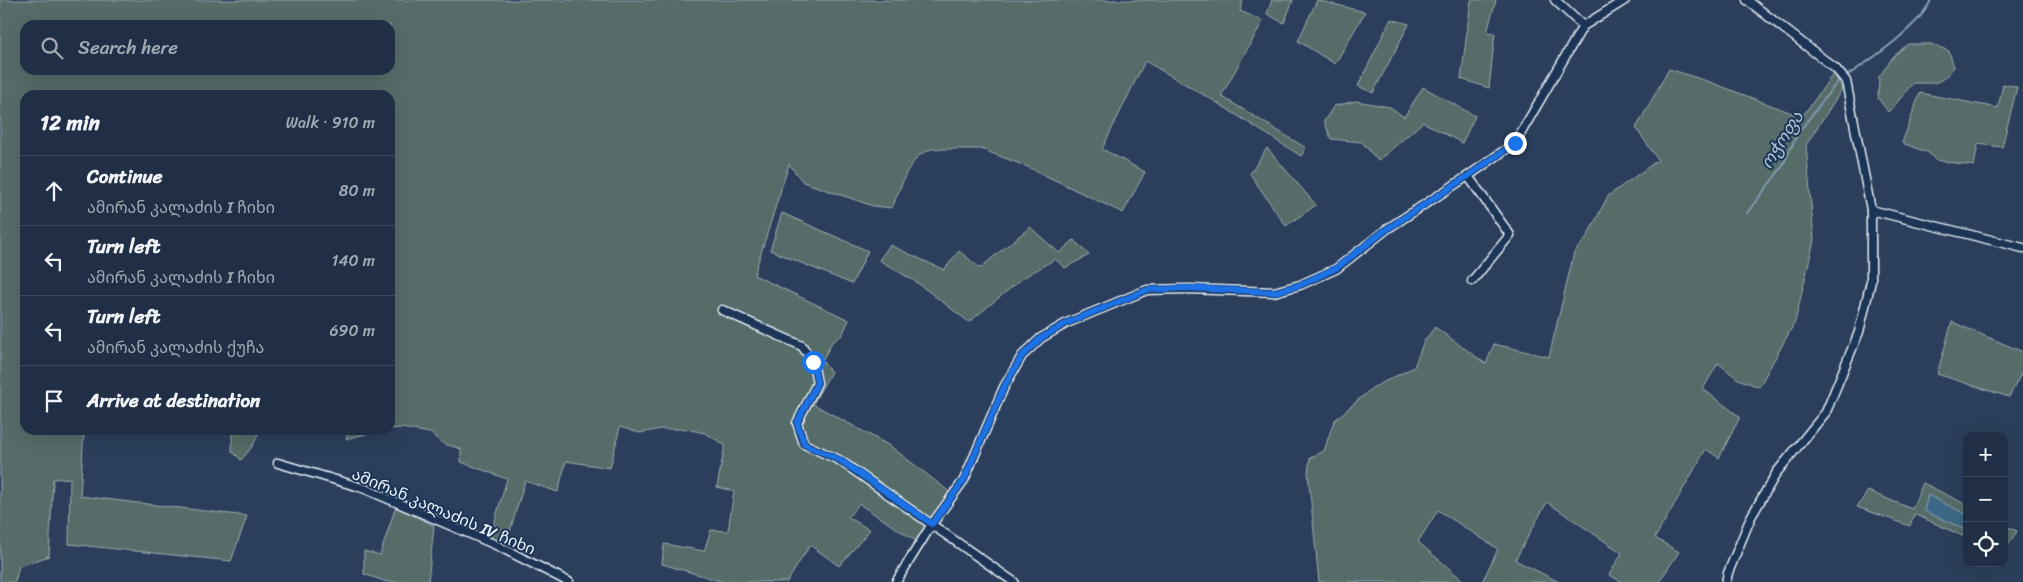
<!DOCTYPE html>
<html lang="en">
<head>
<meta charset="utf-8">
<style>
  :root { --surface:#202f45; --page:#2d3b50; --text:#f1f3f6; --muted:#a2a9b3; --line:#3d4a5e }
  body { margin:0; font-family:Sriracha,"Noto Sans Georgian",sans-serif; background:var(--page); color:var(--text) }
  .controls { position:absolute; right:15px; bottom:15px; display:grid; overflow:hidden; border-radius:10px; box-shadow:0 5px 20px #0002 }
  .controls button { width:45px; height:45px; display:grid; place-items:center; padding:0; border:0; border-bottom:1px solid var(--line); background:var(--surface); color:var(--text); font:25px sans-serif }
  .stop { position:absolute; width:15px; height:15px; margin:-11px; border:4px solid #1a73e8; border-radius:50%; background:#fff }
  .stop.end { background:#1a73e8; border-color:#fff; box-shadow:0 1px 5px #0008 }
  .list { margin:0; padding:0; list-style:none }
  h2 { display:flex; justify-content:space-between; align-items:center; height:65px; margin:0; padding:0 20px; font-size:21px }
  h2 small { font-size:16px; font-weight:400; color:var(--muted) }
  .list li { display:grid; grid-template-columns:32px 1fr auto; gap:15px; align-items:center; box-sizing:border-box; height:70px; padding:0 20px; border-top:1px solid var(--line) }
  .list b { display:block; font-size:19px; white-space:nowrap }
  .list p { margin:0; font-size:16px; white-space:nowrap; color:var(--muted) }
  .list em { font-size:16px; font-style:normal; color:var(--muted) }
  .icon { flex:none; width:28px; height:28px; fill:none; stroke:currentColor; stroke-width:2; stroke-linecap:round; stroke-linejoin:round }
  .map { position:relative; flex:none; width:2023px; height:582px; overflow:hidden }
  .search { position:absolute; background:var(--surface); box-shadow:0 5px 20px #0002; left:20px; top:20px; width:375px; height:55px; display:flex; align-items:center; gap:12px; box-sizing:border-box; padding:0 18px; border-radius:15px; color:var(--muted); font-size:19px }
  .panel { position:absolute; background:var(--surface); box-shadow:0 5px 20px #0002; left:20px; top:90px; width:375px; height:345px; border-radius:15px }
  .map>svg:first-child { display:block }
</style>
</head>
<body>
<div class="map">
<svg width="2023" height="582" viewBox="0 0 2023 582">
  <rect width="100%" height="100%" fill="#2b3f5c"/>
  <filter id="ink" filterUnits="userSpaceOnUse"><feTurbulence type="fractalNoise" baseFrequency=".02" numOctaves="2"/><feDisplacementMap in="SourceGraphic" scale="10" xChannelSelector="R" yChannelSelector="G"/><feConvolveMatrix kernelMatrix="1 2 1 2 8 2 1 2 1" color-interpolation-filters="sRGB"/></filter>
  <g filter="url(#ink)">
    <g fill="#556c68" stroke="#9eaeb0" fill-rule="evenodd">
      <path d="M0,0h1243l-3,11 23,10 -42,75 85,52 -5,8 -85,-54 -71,-41 -43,88 43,23 -22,41 -95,-46 -47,-18h-50l-13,7 -11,15 -15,37 -19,-2 -70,-24 -14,-18 -35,111 95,45 -7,15 -10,7 -10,19 9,11 -18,32 77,42 61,47 -35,48 -57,-37 -11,13 22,13 -31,36 -29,-21 -23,37h-63l-62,-18 2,-20 40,7 7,-21 17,1 6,-40 -17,-4 8,-42 -20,-12 -19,-4h-25l-21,4 -20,-6 -10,41 -44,-7 -8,31 -33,-11 -19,64 -16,-8 17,-58 -46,-17v-13l-19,-6 -12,-10 -28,-5 -12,1v-334h-365v335h59l-4,66 167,20 -16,45 -162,-17 1,-66 -17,1 -4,77 -30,10 -4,16h-15zM25,25h365v45h-365z"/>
      <path d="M1272,0h21l-9,23 -17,-9z"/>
      <path d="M1317,0l48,12 -30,52 -37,-23z"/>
      <path d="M1471,0h25l-9,32 8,1 -6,55 -28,-9z"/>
      <path d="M1391,19l18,5 -36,69 -15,-7z"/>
      <path d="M1908,44h23l18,7 5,16c-15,19 -18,16 -41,16 -9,10 -15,20 -25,29l-10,-14 1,-21 14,-20z"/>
      <path d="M1669,69l41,13 92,35 32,-44 8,16 -36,56 8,95 -19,82 -36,65 -21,-8 -20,-16 -15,26 37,28 -21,41 -13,-9 -51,89 24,14 -20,30h-37l-13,-7 13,-22 -75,-51 -32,58 44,22h-77l16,-33 -60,-39 -20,32 47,40h-146l-11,-110 2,-14 14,-7 10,-30 38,-33 42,-21 10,-26 11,-14 51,37 8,-20 55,13 25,-104 13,-16 21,-41 50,-36 -22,-32z"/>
      <path d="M2003,84l14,3 -15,60 -24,-3 -4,22 -39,-6 -6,-7 -27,-10 18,-50 78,15z"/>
      <path d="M1423,87l52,29 -13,27 -39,-21 -45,39 -16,-19 -31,-3 -7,-18 10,-15 22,-5 34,6 14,10z"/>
      <path d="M1267,148l49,57 -30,21 -36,-52z"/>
      <path d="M782,213l86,38 -16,33 -82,-34z"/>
      <path d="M1030,227l29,26 15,-13 15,15 -24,13 -10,-9 -32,19 -54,44 -53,-40 -37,-22 11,-15 54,25 15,-19 21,17z"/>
      <path d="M1952,322l71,30v18l-14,27 -72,-23z"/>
      <path d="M232,430h27c-2,12 -10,21 -18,30l-9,-9z"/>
      <path d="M349,430h32l-35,9z"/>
      <path d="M1923,483l44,22v10l-39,-20 -4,16 43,19v8l-53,-24 -4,12 -53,-19 11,-16 44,18z"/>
      <path d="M396,506l38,20 -6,56h-41l-23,-8v-23l16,4z"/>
      <path d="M2004,525l13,6 -13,21z"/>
    </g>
    <path fill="#3e6785" stroke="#829eb3" d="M1928,495l39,20v15l-43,-19z"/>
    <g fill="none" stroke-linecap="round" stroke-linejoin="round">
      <g stroke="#829eb3" stroke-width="2">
        <path d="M1848,75c25,-17 71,-48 83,-75"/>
        <path d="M1747,213l35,-46 16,-34 40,-52"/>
      </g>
      <defs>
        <g id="minor">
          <path d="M1555,0l28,26"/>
          <path d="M1468,176l42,59 -38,46"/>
          <path d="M1871,210l152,38"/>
          <path d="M722,310l80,36 11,16 4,21 -20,40 7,21 35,16 175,122"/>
          <path d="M278,463l85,25 133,57 73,37"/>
          <path d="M896,582l36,-58 32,-44 40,-93 18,-31 19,-18 26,-15 80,-33 40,-1 87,3 26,-7 36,-16 51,-40 81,-53 47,-33 68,-117 42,-26"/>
          <path d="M1726,582l2,-9 23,-56 26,-45 49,-60 33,-80 12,-51v-71l-25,-129 -10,-12 -89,-69"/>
        </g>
      </defs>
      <use href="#minor" stroke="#e8f1f8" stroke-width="11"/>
      <use href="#minor" stroke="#1d3557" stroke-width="8"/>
    </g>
  </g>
  <g fill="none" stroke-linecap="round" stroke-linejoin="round" filter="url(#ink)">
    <path stroke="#1a73e8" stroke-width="6" d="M813,362l4,21 -20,40 7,21 36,16 92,64 32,-44 40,-93 18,-31 19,-18 26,-15 80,-33 40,-2 87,4 26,-7 36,-17 51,-39 81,-53 47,-33"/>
  </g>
  <g text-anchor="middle" stroke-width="4" stroke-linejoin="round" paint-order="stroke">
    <g font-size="16" fill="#e8f1f8" stroke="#1d3557">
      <text transform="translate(444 511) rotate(23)" y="6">ამირან კალაძის IV ჩიხი</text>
    </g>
    <g font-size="18" font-style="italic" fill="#acc1d0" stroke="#1d3557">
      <text transform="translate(1782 140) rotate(-58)" y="6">ოჭოფა</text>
    </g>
  </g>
</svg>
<div class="controls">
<button>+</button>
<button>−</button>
<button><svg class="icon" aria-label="locate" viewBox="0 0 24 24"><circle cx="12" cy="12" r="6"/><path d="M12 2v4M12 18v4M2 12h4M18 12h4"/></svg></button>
</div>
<div class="stop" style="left:813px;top:362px"></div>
<div class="stop end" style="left:1515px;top:143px"></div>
<div class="search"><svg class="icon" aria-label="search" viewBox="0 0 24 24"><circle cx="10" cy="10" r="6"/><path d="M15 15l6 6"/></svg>Search here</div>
<section class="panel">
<h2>12 min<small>Walk · 910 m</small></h2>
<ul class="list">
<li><svg class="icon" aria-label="ahead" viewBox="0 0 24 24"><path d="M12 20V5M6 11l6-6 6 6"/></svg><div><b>Continue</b><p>ამირან კალაძის I ჩიხი</p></div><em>80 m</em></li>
<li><svg class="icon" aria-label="left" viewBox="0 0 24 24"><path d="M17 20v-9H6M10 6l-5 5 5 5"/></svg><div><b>Turn left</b><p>ამირან კალაძის I ჩიხი</p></div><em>140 m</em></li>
<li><svg class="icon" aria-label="left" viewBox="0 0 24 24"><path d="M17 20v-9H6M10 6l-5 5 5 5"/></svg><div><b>Turn left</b><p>ამირან კალაძის ქუჩა</p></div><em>690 m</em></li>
<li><svg class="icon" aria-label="arrive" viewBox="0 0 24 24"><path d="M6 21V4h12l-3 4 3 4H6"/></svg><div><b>Arrive at destination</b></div></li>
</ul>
</section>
</div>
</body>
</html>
